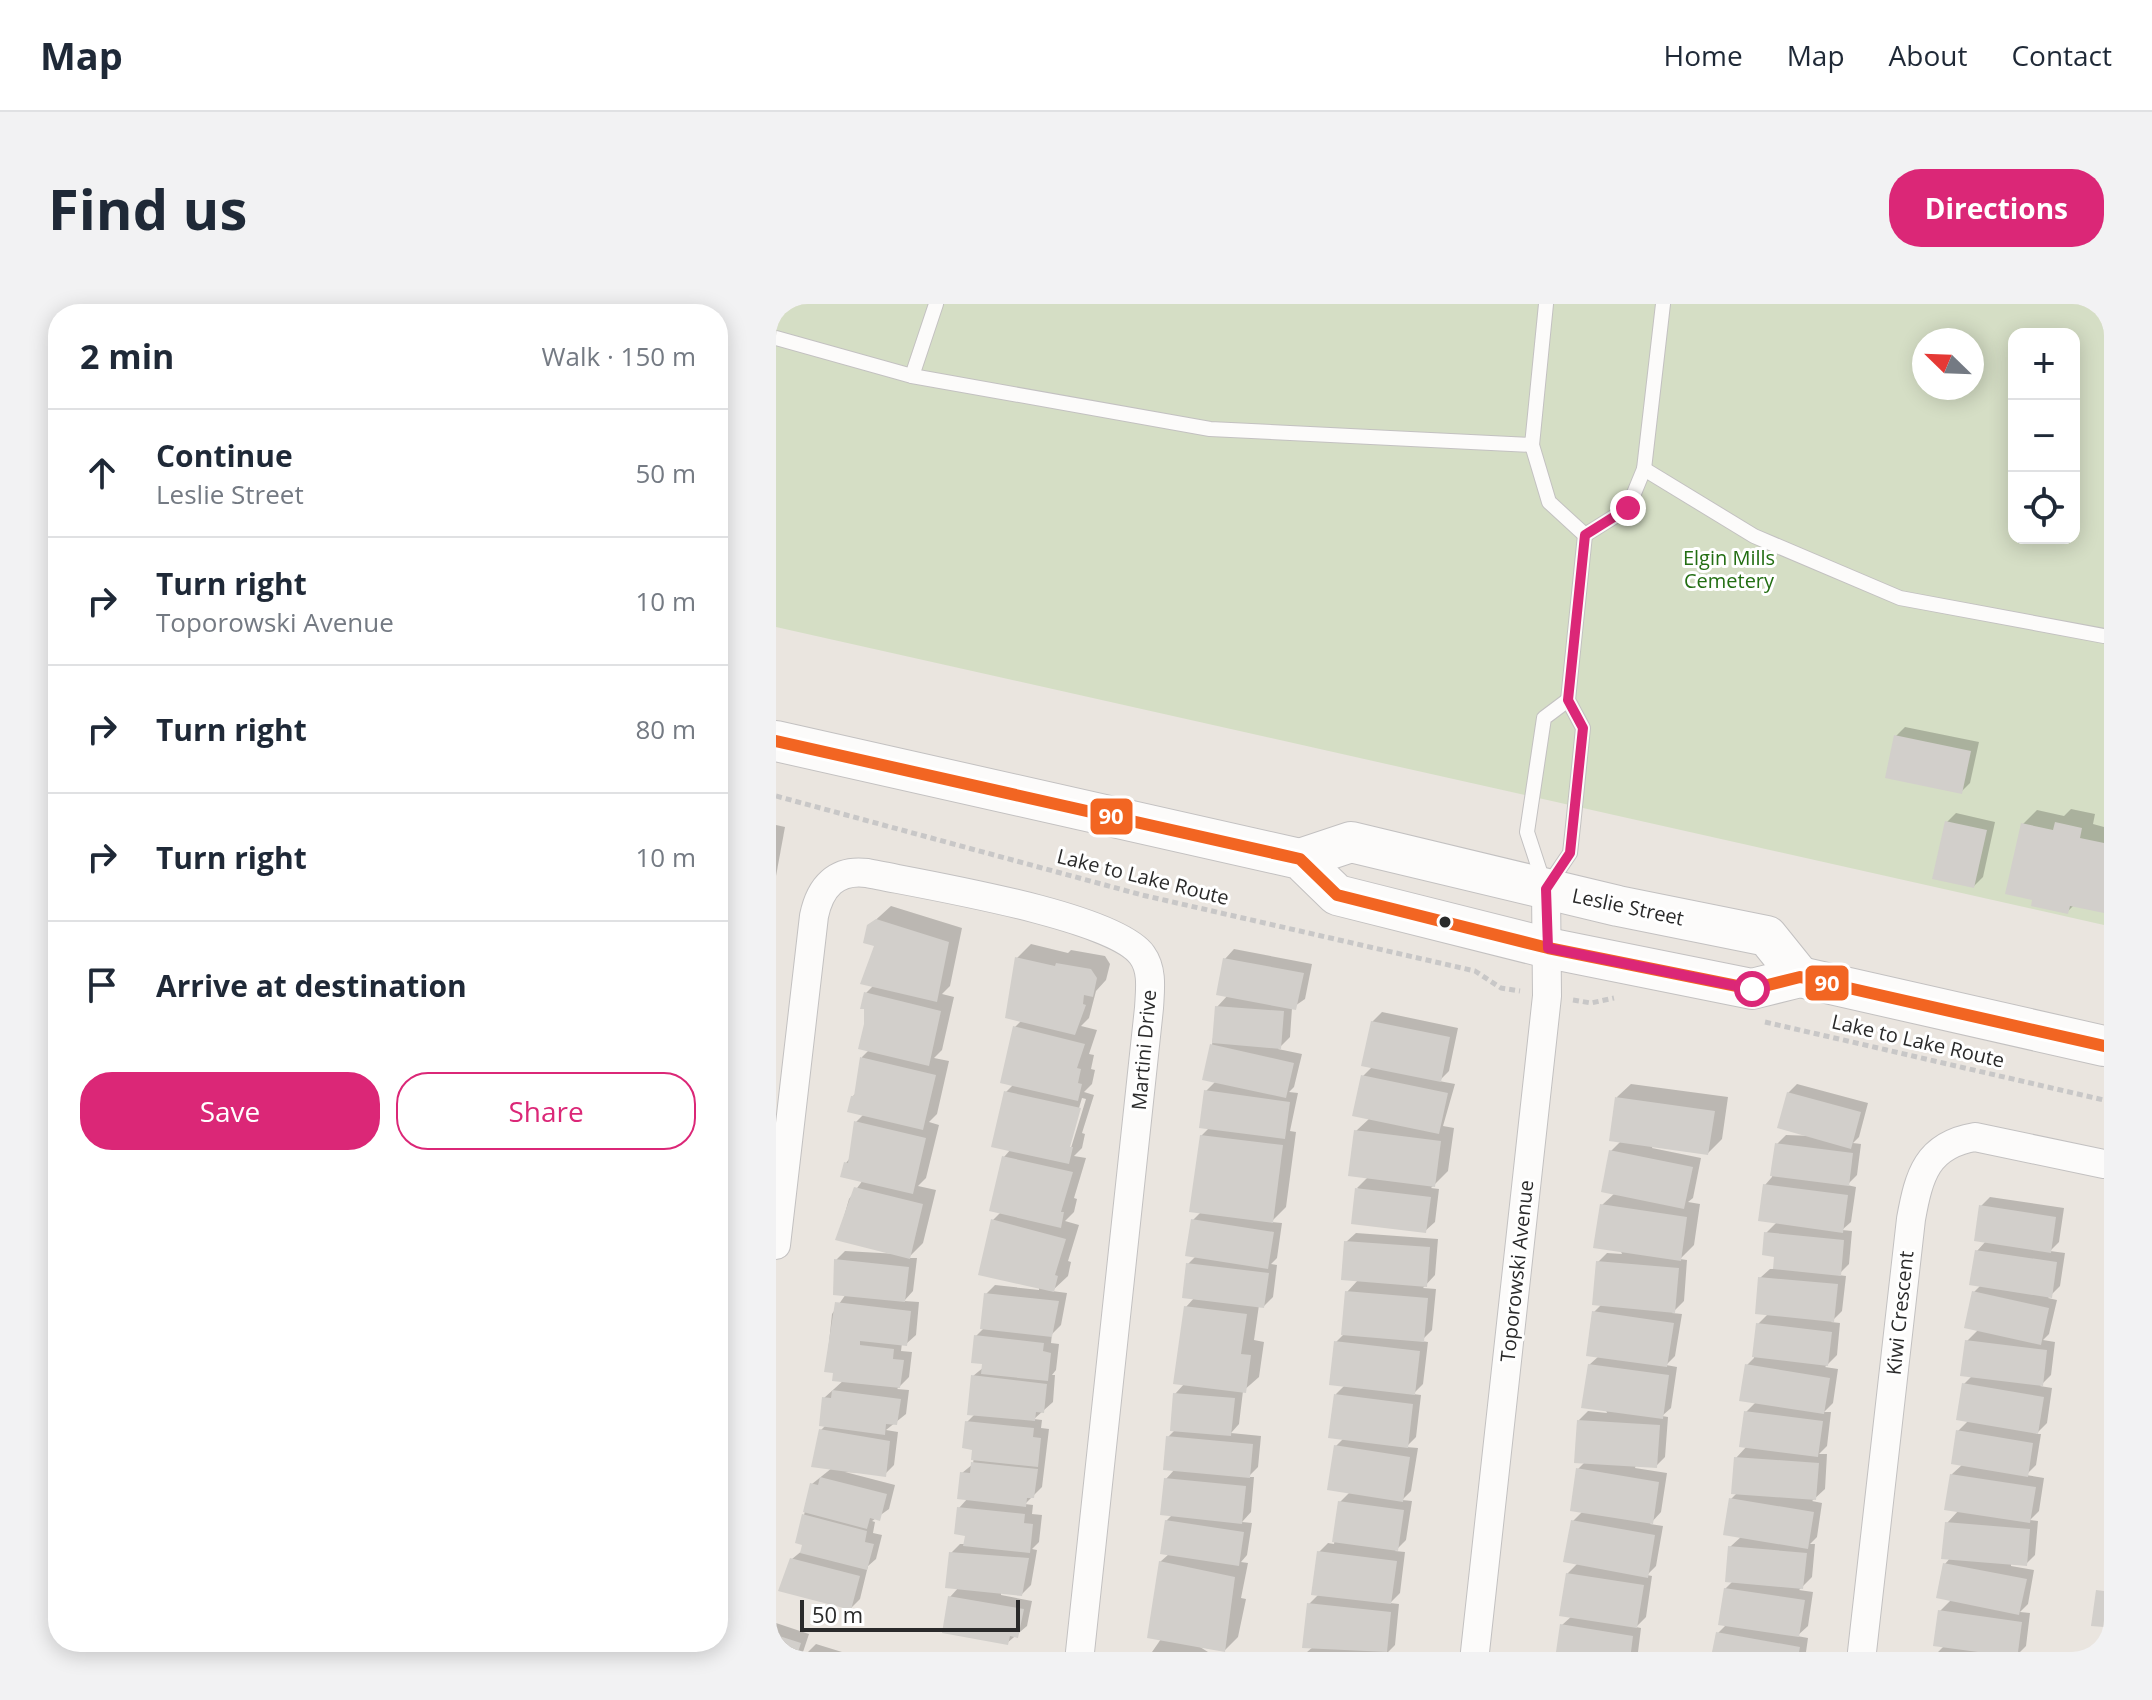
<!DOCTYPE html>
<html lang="en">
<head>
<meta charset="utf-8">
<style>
  :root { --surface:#fff; --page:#f2f2f3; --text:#1f2937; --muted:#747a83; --line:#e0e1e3; --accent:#db2777 }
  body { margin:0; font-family:"Open Sans",sans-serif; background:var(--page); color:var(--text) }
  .controls { position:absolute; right:24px; top:24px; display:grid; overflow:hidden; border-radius:16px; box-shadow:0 4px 20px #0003 }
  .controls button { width:72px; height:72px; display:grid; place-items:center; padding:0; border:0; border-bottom:2px solid var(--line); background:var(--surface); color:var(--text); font:40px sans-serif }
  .compass { position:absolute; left:1136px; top:24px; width:72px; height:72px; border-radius:50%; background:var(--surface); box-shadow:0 4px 20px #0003; rotate:293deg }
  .scale { position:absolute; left:24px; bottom:20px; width:220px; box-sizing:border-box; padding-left:8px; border:4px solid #2a2a2a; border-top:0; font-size:22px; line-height:28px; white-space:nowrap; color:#2a2a2a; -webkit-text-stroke:6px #fff; paint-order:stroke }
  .stop { position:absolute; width:24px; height:24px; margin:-18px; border:6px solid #db2777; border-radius:50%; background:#fff }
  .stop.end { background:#db2777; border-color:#fff; box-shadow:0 2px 8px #0008 }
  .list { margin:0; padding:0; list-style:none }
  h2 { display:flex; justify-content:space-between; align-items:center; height:104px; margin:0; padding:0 32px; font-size:34px }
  h2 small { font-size:26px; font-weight:400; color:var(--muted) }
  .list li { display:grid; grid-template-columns:52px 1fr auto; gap:24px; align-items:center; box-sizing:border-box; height:128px; padding:0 32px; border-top:2px solid var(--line) }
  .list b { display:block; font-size:30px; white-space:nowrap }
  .list p { margin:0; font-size:26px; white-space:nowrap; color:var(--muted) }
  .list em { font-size:26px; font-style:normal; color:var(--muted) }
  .actions { display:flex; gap:16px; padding:24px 32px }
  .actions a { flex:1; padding:18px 0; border:2px solid var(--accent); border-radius:32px; text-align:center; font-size:28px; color:var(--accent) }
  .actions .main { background:var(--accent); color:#fff }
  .icon { flex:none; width:44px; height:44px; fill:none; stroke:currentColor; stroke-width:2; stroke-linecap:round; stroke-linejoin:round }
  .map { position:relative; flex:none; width:1328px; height:1348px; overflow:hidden; border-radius:32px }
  header { display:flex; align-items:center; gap:48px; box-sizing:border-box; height:112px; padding:0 40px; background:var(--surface); border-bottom:2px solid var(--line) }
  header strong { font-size:38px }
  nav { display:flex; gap:44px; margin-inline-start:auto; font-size:28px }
  .intro { display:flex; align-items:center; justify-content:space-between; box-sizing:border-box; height:192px; padding:0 48px }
  h1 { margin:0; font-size:56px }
  .button { padding:20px 36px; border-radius:32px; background:var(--accent); color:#fff; font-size:28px; font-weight:700 }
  main { display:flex; gap:48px; padding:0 48px }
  aside { flex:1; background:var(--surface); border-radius:32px; box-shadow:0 4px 20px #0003 }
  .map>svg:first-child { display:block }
</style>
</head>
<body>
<header>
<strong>Map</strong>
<nav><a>Home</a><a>Map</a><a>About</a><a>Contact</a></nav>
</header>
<div class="intro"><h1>Find us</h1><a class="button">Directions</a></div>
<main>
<aside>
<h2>2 min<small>Walk · 150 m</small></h2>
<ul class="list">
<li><svg class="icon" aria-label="ahead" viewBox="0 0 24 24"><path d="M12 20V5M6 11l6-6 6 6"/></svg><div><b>Continue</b><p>Leslie Street</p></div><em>50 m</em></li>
<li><svg class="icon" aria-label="right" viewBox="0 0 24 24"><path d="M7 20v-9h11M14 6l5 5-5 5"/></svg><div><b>Turn right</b><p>Toporowski Avenue</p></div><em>10 m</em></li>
<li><svg class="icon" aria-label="right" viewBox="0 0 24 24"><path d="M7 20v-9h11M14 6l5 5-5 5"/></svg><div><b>Turn right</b></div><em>80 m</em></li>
<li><svg class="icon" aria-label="right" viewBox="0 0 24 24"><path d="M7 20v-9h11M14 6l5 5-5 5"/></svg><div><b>Turn right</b></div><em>10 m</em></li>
<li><svg class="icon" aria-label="arrive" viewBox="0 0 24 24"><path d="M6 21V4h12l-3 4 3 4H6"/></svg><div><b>Arrive at destination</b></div></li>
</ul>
<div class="actions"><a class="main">Save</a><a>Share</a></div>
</aside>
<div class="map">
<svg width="1328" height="1348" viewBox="0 0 1328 1348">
  <rect width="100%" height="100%" fill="#eae5df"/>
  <path fill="#d5dec5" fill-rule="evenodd" d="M0,0h1328v621l-1328,-298zM1238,30h60v204h-60zM1148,36h48v48h-48z"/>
  <g fill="#0003" fill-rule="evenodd">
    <path d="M1129,423l74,15 -9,41 -9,9 -65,-56z"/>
    <path d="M1295,505l24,5 -2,10 11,3v84l-30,-6 -7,7 -44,-88 14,-14 27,6z"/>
    <path d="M1180,509l39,9 -12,55 -9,9 -27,-64z"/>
    <path d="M0,521l9,2 -9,49z"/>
    <path d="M115,602l71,22 -12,58 -8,8 12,3 -12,53 -8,8 15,3 -12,53 -8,8 10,3 -13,53 -8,8 18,4 -13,53 -15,15h9l-4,33 -9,10 15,1 -3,33 -10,9 -4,-1 -1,8 11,1 -3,25 -12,12 12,1 -3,24 -20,16 12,2 -4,33 -9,9 -40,-2 50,13 -6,24 -17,12 3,1 -2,11 9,2 -6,24 -8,7 -8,33 -9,9 -59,-49 11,-9 1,-35 8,-31 20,-16 -11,-38 5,-5 -2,-27 20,-18 -9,-9h-9l6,-57 14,-20 -10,-34 9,-9 53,3 -60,-16 11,-39 14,-19 -17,-17 4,-5 6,-36 8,-8 -12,-17 5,-5 5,-35 7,-7 -3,-57 8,-8 2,-41 -7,-18z"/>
    <path d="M255,640l37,9 3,-3 34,6 5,8 -4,16 -10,11 -7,27 -8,8 16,4 -8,24 5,1 -3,14 4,1 -3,14 -8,8 10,3 -12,38 3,1 -3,14 -8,8 12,2 -12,40 3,1 -3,13 -9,9 14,4 -11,36 3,1 -3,14 -16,15 15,2 -6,32 -9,9 -1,9 8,1 -3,26 -4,5h3l-2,27 -19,17 8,1 -1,8 8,1 -7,58 -17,17 8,1 -1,9 10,1 -3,27 -7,7 5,1 -6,35 -9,9 -21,-2v3l31,6 -5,25 -20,17 -57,-46 9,-10 -8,-34 9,-9h6l1,-10 -8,-26 9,-10 -6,-25 11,-9 2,-16 -8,-26 9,-9 -3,-37 11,-9 -8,-31 9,-9 1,-33 9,-9 44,5v-3l-46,-67 8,-8 3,-55 7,-8 -5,-57 8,-8 1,-57 7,-7 -5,-62zM306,794l4,1 -15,49h-4z"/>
    <path d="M458,645l78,15 -7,35 -13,9 -2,29 -12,12 24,5 -8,33 -5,5 9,1 -8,38 6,1 -10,75 -15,15 11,1 -5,35 -6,6 6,1 -4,32 -9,9 -5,-1 -5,35 10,2 -5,35 -16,14 -4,33 -8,9 30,3 -3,31 -10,10h6l-3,35 -9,10 10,1 -5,32 -6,7 7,1 -7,35 5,1 -8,38 -14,14 -24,-4 8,5h-56l9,-13 -1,-77 9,-8 -3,-33 6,-6 -6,-36 9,-10 -7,-32 8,-8 -1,-35 10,-11 1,-76 9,-10 -7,-33 8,-8 -3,-36 8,-8v-76l9,-9 -4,-36 10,-10 -4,-36 5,-38 11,-12 -3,-36z"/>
    <path d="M606,708l76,16 -9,43 -10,10 16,3 -12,42 11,2 -6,43 -17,17 8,1 -4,33 -10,9 -68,-43 12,-12 -13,-45 14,-13 -7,-42 10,-10 -1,-44z"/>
    <path d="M855,780l97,13 -6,42 -14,14 -55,-8 -1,3 49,10 -8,40 -5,4 12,2 -6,41 -14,14 7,1 -3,41 -12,12 10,1 -7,42 -9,9 11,2 -6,41 -9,8 6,1 -3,40 -9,9 -20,-1 -1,3 32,5 -6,39 -11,12 13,2 -7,40 -9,9 5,1 -6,41 -10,10 5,1 -3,24h-80l4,-27 10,-9 -5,-42 11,-11 -5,-42 10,-10 -5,-42 8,-8 -7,-41 9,-9 19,2 -18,-48 10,-9 -5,-44 8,-8 -4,-42 9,-9 15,1 -20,-49 13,-12 -4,-42 10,-10 -4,-44z"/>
    <path d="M1021,780l71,19 -9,34 -6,6 8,1 -4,31 -10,10 9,2 -5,35 -9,8 10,1 -3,33 -11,11 8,1 -4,35 -11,11 9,1 -3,32 -12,12 13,2 -5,34 -9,9h7l-4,34 -8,8h8l-2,35 -13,12 10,2 -5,34 -7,7h5l-3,33 -13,13 14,2 -5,34 -11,10 11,2 -2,14h-92l4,-19 9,-9 -2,-35 8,-8 -3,-34 12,-11 -11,-37 7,-7 -2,-34 11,-12 -1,-34 10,-10 -9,-37 7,-7 4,-34 10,-10 -8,-36 10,-9h5l2,-14 -11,-22 11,-11 -12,-37 7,-8 5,-33 9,-9 26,1 -24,-43z"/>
    <path d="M1214,893l74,11 -5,34 -9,9 15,2 -5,33 -12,12 9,2 -8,34 -6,6 12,2 -4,33 -11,11 12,2 -5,35 -11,11h5l-5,31 -10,10 18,3 -5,33 -9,9 8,1 -3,34 -9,9 -15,-1v3l23,4 -6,34 -8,8 10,1 -4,33 -6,6h-82l7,-7 -5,-34 12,-12 -7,-35 6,-7 -4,-34 12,-13 -8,-35 12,-11 -5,-33 11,-11 -5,-36 8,-8 -5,-35 12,-12 -5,-37 7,-7 -4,-34 9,-10 -5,-35z"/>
    <path d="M580,929l82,6 -3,36 -12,13 13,1 -4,41 -11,11 7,1 -5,42 -10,10 8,1 -5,42 -10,10 12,1 -7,43 -9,9 10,1 -6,39 -11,11 10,1 -5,41 -10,10 9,1 -4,41 -7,7h-81l6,-5 -4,-43 10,-10v-42l9,-9 6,1 6,-42 10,-10 -14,-46 8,-8 -8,-44 9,-9 -9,-43 7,-7 4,-43 12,-13 -13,-37z"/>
    <path d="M0,1319l33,11 -6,18h-27z"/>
    <path d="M1328,1331v17h-5l-1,-11z"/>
    <path d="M40,1340l26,8h-34z"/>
  </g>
  <g fill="#d2cfcb">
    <path d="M1118,431l77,16 -9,43 -77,-16z"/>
    <path d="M1169,517l42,9 -13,58 -42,-9z"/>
    <path d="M1279,518l27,6 -2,10 24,5v70l-34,-7 -2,8 -37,-8 1,-6 -27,-6 16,-71 32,7z"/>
    <path d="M100,615l73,23 -12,60 -77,-18 14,-38 -11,-3 4,-18z"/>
    <path d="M239,653l40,9 1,-3 35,6 6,9 -4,19 -9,-2 -1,9 3,1 -11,30 -70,-17z"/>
    <path d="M447,654l81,15 -8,37 -80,-15z"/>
    <path d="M88,688l77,19 -12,55 -71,-17 6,-25v-15h-4z"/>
    <path d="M439,702l69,5 -3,38 -69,-6z"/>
    <path d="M595,717l79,16 -9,45 -80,-16z"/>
    <path d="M237,722l72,18 -8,24 4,1 -3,14 4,1 -4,17 -78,-18z"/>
    <path d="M434,740l84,19 -8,35 -84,-18z"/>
    <path d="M84,753l76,18 -13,55 -76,-18 4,-16h3z"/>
    <path d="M585,771l87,18 -9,41 -87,-18z"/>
    <path d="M428,786l86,12 -5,37 -86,-11z"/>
    <path d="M228,787l77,17 -11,39h3l-4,17 -78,-17z"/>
    <path d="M1011,788l74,20 -10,37 -74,-21z"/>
    <path d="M839,793l100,14 -7,44 -99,-14z"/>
    <path d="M78,817l72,17 -13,56 -73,-17 4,-15 4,1z"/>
    <path d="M578,826l87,11 -6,46 -87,-11z"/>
    <path d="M424,831l83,10 -10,78 -84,-11z"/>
    <path d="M999,839l78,10 -4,33 -79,-10z"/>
    <path d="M833,846l84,17 -9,42 -83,-17z"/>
    <path d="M226,852l71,16 -12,40h3l-3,16 -72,-17z"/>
    <path d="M987,880l85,11 -5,38 -85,-12z"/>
    <path d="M78,883l69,17 -13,55 -75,-19z"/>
    <path d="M579,884l76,9 -5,36 -75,-9z"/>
    <path d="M824,900l87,13 -6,44 -88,-13z"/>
    <path d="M1203,901l77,12 -5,36 -77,-12z"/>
    <path d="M215,915l75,20 -11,36 3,1 -4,16 -76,-17z"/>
    <path d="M415,915l83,13 -6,37 -83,-13z"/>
    <path d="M988,928l80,8 -3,36 -68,-7 1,-12 -12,-2z"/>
    <path d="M568,937l86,6 -3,40 -86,-7z"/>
    <path d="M1199,946l82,12 -5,36 -83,-13z"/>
    <path d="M58,955l75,8 -4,35 -72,-7z"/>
    <path d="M820,957l83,7 -4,45 -83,-8z"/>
    <path d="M410,959l83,10 -5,35 -82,-10z"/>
    <path d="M982,973l80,7 -4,38 -79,-8z"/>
    <path d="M569,987l83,7 -4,44 -83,-7z"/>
    <path d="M1196,987l77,17 -8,37 -77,-17z"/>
    <path d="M208,989l75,8 -7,36 -72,-8z"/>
    <path d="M59,998l76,9 -4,35 -47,-5v4l34,4 -1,10 11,1 -4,28 -68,-7 1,-8 -9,-1z"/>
    <path d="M408,1002l63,8 -6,40 10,1 -5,38 -73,-9z"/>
    <path d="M816,1007l82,12 -7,44 -81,-11z"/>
    <path d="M980,1019l76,9 -4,34 -76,-9z"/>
    <path d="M198,1031l70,8 -1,8 8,2 -3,28 -67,-7 1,-10 -11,-1z"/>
    <path d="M1189,1036l82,10 -4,36 -83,-10z"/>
    <path d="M558,1037l86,10 -5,44 -86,-10z"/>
    <path d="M812,1060l81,11 -6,44 -82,-11z"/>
    <path d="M969,1060l85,14 -6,36 -85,-13z"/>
    <path d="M195,1071l76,9 -3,29 -8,-1 -1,9 -68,-6z"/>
    <path d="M1186,1079l82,14 -6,37 -82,-14z"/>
    <path d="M56,1086l69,9 -4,26 -11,-1 -1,11 -66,-9 3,-29 9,1z"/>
    <path d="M397,1089l62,5 -4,38 -61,-5z"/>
    <path d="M558,1090l79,10 -5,44 -80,-10z"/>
    <path d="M968,1107l79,10 -5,36 -79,-10z"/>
    <path d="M801,1116l83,5 -3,43 -83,-5z"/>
    <path d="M189,1117l69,7 -1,9 8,1 -3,29 -67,-7 1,-10 -10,-2z"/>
    <path d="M43,1125l71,12 -4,36 -75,-10z"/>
    <path d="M1180,1126l77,13 -5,34 -77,-13z"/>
    <path d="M390,1132l87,8 -3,34 -87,-8z"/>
    <path d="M558,1141l76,12 -7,45 -76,-12z"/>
    <path d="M958,1153l85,6 -3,37 -85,-6z"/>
    <path d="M195,1158l67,7 -4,29h-7l-1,9 -69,-8 3,-27 10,1z"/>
    <path d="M800,1164l83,14 -6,42 -83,-13z"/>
    <path d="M1174,1170l86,13 -6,36 -86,-13z"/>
    <path d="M44,1173l67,17 -7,27 -10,-3 -3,11 -64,-17 7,-29 8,2z"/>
    <path d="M388,1174l82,8 -4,38 -82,-9z"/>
    <path d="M953,1194l85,14 -6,37 -85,-14z"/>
    <path d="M562,1197l66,9 -6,41 -66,-9z"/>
    <path d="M181,1203l68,7 -1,9 9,1 -3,29 -67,-7 2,-10 -11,-2z"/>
    <path d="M26,1210l65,17 -2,11 9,2 -7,26 -67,-17 2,-8 -7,-2z"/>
    <path d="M389,1216l79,12 -5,34 -79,-12z"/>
    <path d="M795,1216l84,15 -7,43 -85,-16z"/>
    <path d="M1169,1218l85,7 -3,37 -86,-7z"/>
    <path d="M952,1242l79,7 -4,36 -78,-7z"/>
    <path d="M541,1247l80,10 -6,43 -80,-9z"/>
    <path d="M173,1248l80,6 -7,38 -77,-8z"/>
    <path d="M14,1254l70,18 -9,34 -73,-19z"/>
    <path d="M383,1257l76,16 -10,75 -78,-14z"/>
    <path d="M1167,1259l84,16 -8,36 -83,-17z"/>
    <path d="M790,1269l78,12 -7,43 -78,-12z"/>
    <path d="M948,1284l81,12 -6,37 -81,-12z"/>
    <path d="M1320,1286l8,1v36l-13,-1z"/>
    <path d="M172,1292l76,13 -6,29 -8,-2 -2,9 -66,-12z"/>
    <path d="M531,1299l84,9 -4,40 -85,-4z"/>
    <path d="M1162,1306l84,12 -4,30h-40l-45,-6z"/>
    <path d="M784,1320l73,12 -2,16h-75z"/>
    <path d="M940,1328l84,15 -1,5h-87z"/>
    <path d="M0,1331l25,8 -3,9h-22z"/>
  </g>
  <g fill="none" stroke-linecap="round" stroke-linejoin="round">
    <defs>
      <g id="service">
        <path d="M770,0l-14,141 17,57 36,33 43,-27 16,-39 19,-165"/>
        <path d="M0,34l136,38 298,53 322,16"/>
        <path d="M136,72l24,-72"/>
        <path d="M868,165l110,67 146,62 204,38"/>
        <path d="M768,580l-17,-52 17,-114 24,-18"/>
        <path d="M771,583l23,-34 3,-27 10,-98 -15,-28 17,-165"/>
      </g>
      <g id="minor">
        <path d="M0,941l38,-329c6,-29 22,-47 53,-43 53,11 247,42 275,82 11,15 8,35 7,53l-69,644"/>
        <path d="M699,1348l72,-656 -1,-107"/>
        <path d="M1086,1348l49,-433c8,-44 16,-74 64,-82l129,27"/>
      </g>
      <g id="secondary">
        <path d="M0,437l524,118 37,36 211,53 204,41 48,-12 304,69"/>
        <path d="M524,555l51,-17 267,64 149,30 33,41"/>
      </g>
    </defs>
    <use href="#service" stroke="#c3c1c1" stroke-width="16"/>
    <use href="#minor" stroke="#c3c1c1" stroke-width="30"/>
    <use href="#secondary" stroke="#c3c1c1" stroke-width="42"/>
    <g stroke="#c8c7c7" stroke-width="5" stroke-dasharray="6 4" stroke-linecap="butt">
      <path d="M0,492l366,99 333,76 26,17 19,3"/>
      <path d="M797,696l18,3 23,-5"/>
      <path d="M989,718l339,78"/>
    </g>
    <use href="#service" stroke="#fcfbfa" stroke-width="14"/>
    <use href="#minor" stroke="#fcfbfa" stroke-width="28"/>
    <use href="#secondary" stroke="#fcfbfa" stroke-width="40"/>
    <defs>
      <path id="bus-1" d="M0,437l524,118 37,36 211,53 204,41 48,-12 304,69"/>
    </defs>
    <use href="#bus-1" stroke="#fff" stroke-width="18"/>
    <use href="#bus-1" stroke="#f26522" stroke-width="12"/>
  </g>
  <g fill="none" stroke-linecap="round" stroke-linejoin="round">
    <path stroke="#db2777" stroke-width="10" d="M852,204l-43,27 -17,165 15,28 -13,125 -24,36 2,59 204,41"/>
  </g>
  <circle fill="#2a2a2a" stroke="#fff" stroke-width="3" cx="669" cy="618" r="7"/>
  <g text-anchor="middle" stroke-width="6" stroke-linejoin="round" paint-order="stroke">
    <g font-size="20" fill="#236e13" stroke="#fff">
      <text x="953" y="261">Elgin Mills<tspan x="953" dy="23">Cemetery</tspan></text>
    </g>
    <g font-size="20" fill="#2a2a2a" stroke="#fff">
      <text transform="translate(367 573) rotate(14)" y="7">Lake to Lake Route</text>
      <text transform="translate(852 603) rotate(12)" y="7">Leslie Street</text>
      <text transform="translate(1142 737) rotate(13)" y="7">Lake to Lake Route</text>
      <text transform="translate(368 746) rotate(-85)" y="7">Martini Drive</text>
      <text transform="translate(741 967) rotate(-84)" y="7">Toporowski Avenue</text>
      <text transform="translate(1124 1009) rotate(-84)" y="7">Kiwi Crescent</text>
    </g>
  </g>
  <g stroke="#fff" stroke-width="3">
    <rect x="313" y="493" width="45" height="39" rx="8" fill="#f26522"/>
    <rect x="1028" y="660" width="46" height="38" rx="8" fill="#f26522"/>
  </g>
  <g font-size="22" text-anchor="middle" font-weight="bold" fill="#fff">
    <text x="335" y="520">90</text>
    <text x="1051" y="687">90</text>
  </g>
</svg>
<div class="controls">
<button>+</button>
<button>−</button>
<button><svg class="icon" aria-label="locate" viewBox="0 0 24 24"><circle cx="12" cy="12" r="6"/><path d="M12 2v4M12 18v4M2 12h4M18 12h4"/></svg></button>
</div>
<svg class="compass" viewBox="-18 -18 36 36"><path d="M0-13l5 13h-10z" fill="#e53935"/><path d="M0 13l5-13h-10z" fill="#747a83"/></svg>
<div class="scale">50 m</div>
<div class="stop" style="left:976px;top:685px"></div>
<div class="stop end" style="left:852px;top:204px"></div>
</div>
</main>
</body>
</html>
